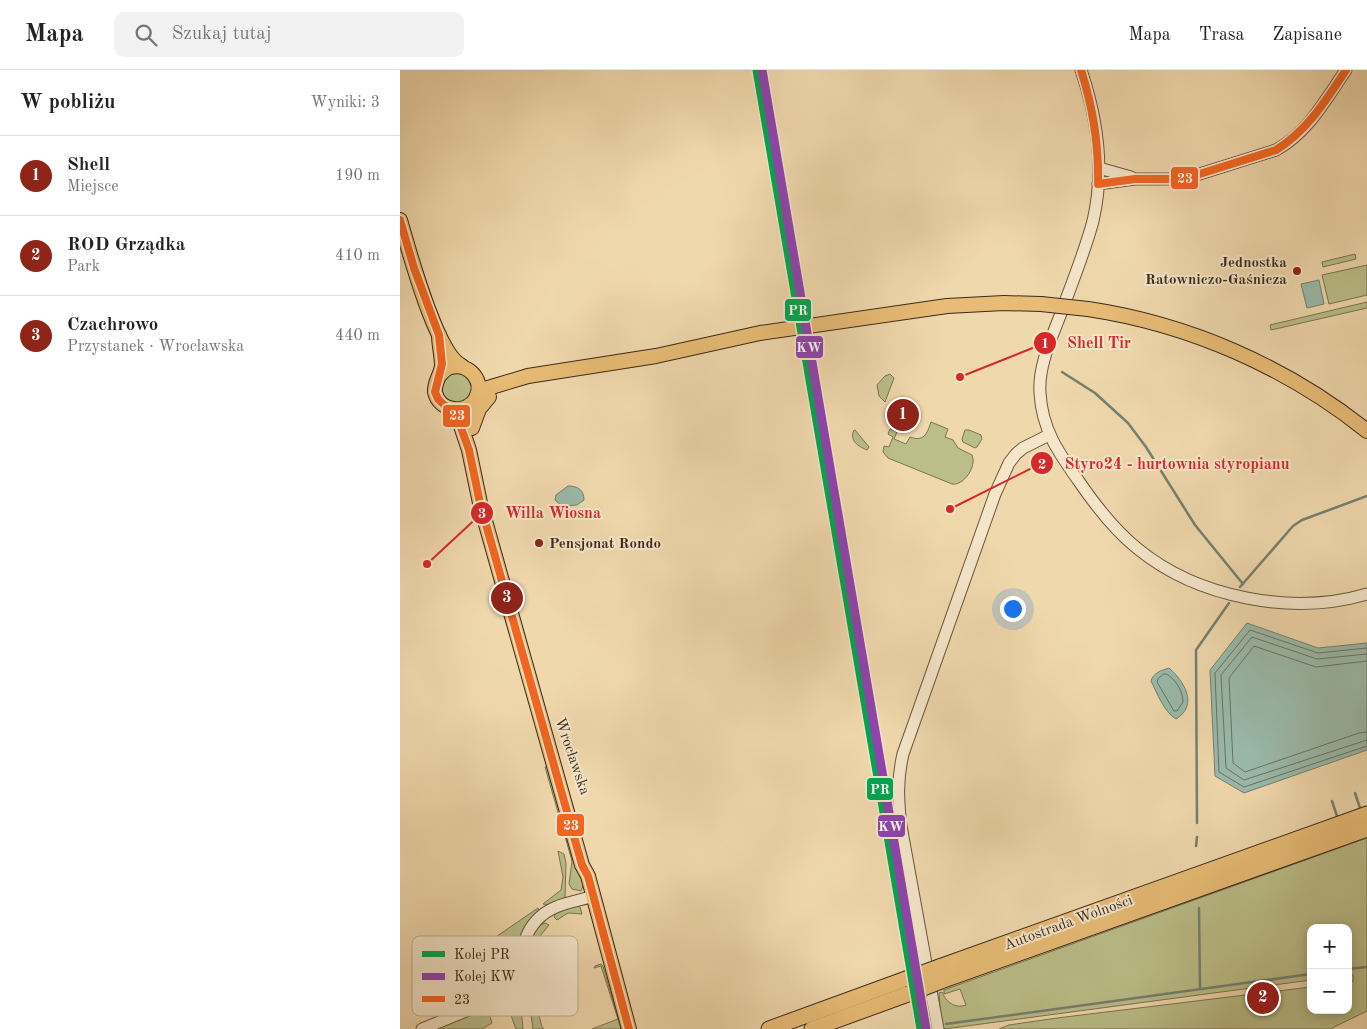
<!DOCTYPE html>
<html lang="pl">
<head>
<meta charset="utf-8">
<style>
  :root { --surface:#fff; --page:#f2f2f2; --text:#222; --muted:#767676; --line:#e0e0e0; --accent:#8f2418 }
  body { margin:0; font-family:"Old Standard TT",serif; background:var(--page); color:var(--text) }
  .controls { position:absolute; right:15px; bottom:15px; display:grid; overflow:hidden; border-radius:10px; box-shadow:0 2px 12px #0003 }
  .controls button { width:45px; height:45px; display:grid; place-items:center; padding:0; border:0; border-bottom:1px solid var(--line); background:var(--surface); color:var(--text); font:25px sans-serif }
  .you { position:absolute; left:612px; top:538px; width:18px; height:18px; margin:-12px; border:4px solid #fff; border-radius:50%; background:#1a73e8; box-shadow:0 0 0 8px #1a73e833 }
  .badge { display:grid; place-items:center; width:32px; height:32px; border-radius:50%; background:var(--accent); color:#fff; font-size:16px; font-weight:700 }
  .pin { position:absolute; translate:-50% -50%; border:2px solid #fff; box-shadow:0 1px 5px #0006 }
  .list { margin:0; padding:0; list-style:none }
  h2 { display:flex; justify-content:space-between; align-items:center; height:65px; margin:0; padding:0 20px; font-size:21px }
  h2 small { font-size:16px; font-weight:400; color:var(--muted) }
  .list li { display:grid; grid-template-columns:32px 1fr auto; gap:15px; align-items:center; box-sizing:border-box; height:80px; padding:0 20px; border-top:1px solid var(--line) }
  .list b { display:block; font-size:19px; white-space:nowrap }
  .list p { margin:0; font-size:16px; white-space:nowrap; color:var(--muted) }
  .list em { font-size:16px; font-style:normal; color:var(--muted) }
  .icon { flex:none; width:28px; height:28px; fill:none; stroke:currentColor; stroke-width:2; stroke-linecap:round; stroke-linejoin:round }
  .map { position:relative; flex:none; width:967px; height:959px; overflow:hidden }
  header { display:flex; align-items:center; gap:30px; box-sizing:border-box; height:70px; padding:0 25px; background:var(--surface); border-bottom:1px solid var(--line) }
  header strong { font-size:24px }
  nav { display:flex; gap:28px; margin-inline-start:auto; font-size:18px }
  .search { width:350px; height:45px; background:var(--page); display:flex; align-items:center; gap:12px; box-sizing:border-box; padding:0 18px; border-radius:10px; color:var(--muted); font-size:19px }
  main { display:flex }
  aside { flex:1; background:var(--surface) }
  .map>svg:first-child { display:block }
</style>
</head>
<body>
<header>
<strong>Mapa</strong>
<div class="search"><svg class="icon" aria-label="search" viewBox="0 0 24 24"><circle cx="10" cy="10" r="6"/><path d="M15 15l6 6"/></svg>Szukaj tutaj</div>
<nav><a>Mapa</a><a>Trasa</a><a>Zapisane</a></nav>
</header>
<main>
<aside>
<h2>W pobliżu<small>Wyniki: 3</small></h2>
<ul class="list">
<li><span class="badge">1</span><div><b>Shell</b><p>Miejsce</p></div><em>190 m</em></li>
<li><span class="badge">2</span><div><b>ROD Grządka</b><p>Park</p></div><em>410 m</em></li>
<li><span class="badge">3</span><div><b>Czachrowo</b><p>Przystanek · Wrocławska</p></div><em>440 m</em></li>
</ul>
</aside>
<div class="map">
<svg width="967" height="959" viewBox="0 0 967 959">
  <rect width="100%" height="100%" fill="#f0d8ad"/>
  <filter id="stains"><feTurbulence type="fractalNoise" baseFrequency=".004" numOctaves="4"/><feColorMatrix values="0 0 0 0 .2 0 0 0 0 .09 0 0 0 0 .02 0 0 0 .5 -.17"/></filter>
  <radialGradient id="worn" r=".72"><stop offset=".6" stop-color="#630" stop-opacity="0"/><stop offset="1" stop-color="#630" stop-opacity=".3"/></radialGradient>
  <g fill="#bbbe89" stroke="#7a7452">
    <path d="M955,184l1,5 -33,8 -1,-5z"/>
    <path d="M967,195v30l-38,9 -7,-29z"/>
    <path d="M967,232v6l-96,22 -1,-5z"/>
    <circle cx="57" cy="318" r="16"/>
    <path d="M490,304l4,4 -9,24 -6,-6 -2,-11 8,-9z"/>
    <path d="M531,352l17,7 -3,8 8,3 5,8 14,7c5,11 -8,31 -20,29l-64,-26 -5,-6 1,-6 5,1 4,-10 -5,-3 2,-5 7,3 -3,7 12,5 4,-7c14,5 17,-3 21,-15z"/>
    <path d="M454,360h1l14,17 -2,3c-9,-4 -18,-9 -13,-20z"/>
    <path d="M565,360h4l12,5 1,4 -5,8 -2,1 -12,-6 -1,-3z"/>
    <path d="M149,696l35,118 -3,7 -9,-2 -3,-5 3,-23 -27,-94z"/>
    <path d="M967,768v173l-37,18h-331l10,-4 48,-7 254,-31v23h37v-28l5,-1v-6h-5v-47h-37v52l-367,49 -3,-5 -2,-31 3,-1c4,10 13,17 24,13l-6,-16 -16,5v-4z"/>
    <path d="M158,781l6,3 2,9 -1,35 -16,7 -6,-1 18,-14 2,-13z"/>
    <path d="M177,836l3,1 2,7 -14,-1 -11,7 -3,-3 3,-6z"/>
    <path d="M138,838l1,3c-19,27 -26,37 -22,71l-2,4 -27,12 -1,-5 14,-6 -14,-44z"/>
    <path d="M145,853l4,2 -13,16 -4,37h18l-22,4c-8,-14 0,-54 17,-59z"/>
    <path d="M201,894l2,2 18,63h-29l26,-10 -17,-53 -7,2 1,-2z"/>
    <path d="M132,918l10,39 2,2h-11l-5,-37z"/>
    <path d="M118,925l2,3 3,31h-7l-10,-27v-2z"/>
    <path d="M99,932l4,6 -14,5 3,10 -10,6h-50z"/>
  </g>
  <g fill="#9abaab" stroke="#748071">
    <path d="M919,210l5,24 -17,4 -6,-24z"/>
    <path d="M168,416c10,0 16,4 16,14l-7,5 -15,1 -7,-6 1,-5z"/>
    <path d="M847,553l71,25 49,-5v107l-123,43 -29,-17 -5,-106z"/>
    <path d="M769,598c15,13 30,37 7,51 -12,-7 -19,-26 -25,-38 2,-8 11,-11 18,-13z"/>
  </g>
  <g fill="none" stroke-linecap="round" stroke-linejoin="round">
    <g stroke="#6a7262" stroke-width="1">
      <path d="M967,578l-49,5 -68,-23 -35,43 4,99 25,15 123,-41"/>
      <path d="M967,584l-50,5 -65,-22 -31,38 5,93 18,12 123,-40"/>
      <path d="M967,591l-51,6 -62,-21 -25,32 4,85 12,9 114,-39 8,-1"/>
      <path d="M764,604h3c9,6 16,17 16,28l-6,9h-3l-17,-29 1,-3z"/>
    </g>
    <g stroke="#748071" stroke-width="2.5">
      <path d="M662,302l33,21 33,30 18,24 49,78 48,59"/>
      <path d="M840,517l53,-61 9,-6 65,-24"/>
      <path d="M955,723l5,15"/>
      <path d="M932,731l5,15"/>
      <path d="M797,753l-1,-173 33,-47"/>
      <path d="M796,776l1,-9"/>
      <path d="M799,838l1,81"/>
      <path d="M948,899l19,-2"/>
      <path d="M546,954l365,-50"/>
    </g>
    <defs>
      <g id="minor">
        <path d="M681,0c17,50 24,100 12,151 -8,30 -20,59 -30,87 -10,27 -25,57 -23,85 2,36 18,59 38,87 17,25 36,50 60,69 60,49 155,67 229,45"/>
        <path d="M699,98l32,9"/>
        <path d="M698,114l37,-5h40l15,-2 86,-27c32,-17 50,-51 70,-80"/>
        <path d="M22,959l100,-41c-3,-32 -1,-66 34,-81 12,-5 25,-7 38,-11"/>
        <path d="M538,959l-37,-203c-3,-26 -4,-46 2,-72l92,-260 14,-31 7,-9 7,-6 26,-13"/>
      </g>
      <g id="major">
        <path d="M0,150c9,30 36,134 62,146"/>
        <path d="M688,239c101,15 199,58 279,122"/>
        <path d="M39,265c0,10 3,21 3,31 -1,9 -8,16 -7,26 4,20 32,23 41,6 9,-17 -7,-35 -25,-31 -5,1 -8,5 -12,9"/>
        <path d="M77,328l4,-6 7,-4 40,-12 128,-20 104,-23 187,-27 57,-3 37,1"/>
        <path d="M52,339l6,8 11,33 11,53 102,362 6,11 41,153"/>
        <path d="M72,358l7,-19 10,-12"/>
      </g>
      <g id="highway">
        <path d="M539,897l428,-153"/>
        <path d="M541,911l426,-152"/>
        <path d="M369,959l137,-50"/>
        <path d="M412,959l96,-35"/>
      </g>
    </defs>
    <use href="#minor" stroke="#68563f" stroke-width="13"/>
    <use href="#major" stroke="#3a2a1a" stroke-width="16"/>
    <use href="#highway" stroke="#3a2a1a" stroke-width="17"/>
    <use href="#minor" stroke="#f5e6ca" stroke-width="11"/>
    <use href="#major" stroke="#e8bc76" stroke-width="14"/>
    <use href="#highway" stroke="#e8bc76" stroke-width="15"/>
    <defs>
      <path id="major-bridge" d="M641,234l47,5"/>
      <g id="highway-bridge">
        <path d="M506,909l33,-12"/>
        <path d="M508,924l33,-13"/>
      </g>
    </defs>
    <use href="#major-bridge" stroke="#3a2a1a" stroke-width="16" stroke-linecap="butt"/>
    <use href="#highway-bridge" stroke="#3a2a1a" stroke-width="17" stroke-linecap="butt"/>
    <use href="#major-bridge" stroke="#e8bc76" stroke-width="14"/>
    <use href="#highway-bridge" stroke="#e8bc76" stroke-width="15"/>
    <defs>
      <g id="bus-1">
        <path d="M681,0c12,38 18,74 17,114l37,-5h40l15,-2 86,-27c32,-20 50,-50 70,-80"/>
        <path d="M0,150l14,48 25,67 3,29 -7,28 3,7 6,6 8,4 4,5 13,36 11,53 102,362 6,11 41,153"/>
      </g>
    </defs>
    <use href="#bus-1" stroke="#f5e6ca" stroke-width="11"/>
    <use href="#bus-1" stroke="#f26522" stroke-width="8"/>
    <defs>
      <path id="rail-1" d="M357,0l164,959"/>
      <path id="rail-2" d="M362,0l164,959"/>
    </defs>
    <use href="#rail-1" stroke="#f5e6ca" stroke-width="12"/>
    <use href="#rail-2" stroke="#f5e6ca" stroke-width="12"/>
    <use href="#rail-1" stroke="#00a651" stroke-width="9"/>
    <use href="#rail-2" stroke="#8e44ad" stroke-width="9"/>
  </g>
  <g fill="#8f2418" stroke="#f5e6ca" stroke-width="2">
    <circle cx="897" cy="201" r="5"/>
    <circle cx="139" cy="473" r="5"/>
  </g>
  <g text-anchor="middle" stroke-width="4" stroke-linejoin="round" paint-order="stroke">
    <g font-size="15" font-weight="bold" fill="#3a2a1a" stroke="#f5e6ca" text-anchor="end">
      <text x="887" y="197">Jednostka<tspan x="887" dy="17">Ratowniczo-Gaśnicza</tspan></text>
      <text x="149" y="478" text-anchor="start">Pensjonat Rondo</text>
    </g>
    <g font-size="15" fill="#3a2a1a" stroke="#f5e6ca">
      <text transform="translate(173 686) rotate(71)" y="5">Wrocławska</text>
      <text transform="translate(668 852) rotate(-20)" y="5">Autostrada Wolności</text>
    </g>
  </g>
  <rect x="12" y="866" width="166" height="80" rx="8" fill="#f5e6ca" stroke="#bdae95" stroke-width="1"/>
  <rect x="22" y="881" width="23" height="6" fill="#00a651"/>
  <rect x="22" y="903" width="23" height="7" fill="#8e44ad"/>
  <rect x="22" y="926" width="23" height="6" fill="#f26522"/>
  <g font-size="14" fill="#3a2a1a">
    <text x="54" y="889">Kolej PR</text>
    <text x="54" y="911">Kolej KW</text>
    <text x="54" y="934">23</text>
  </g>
  <path fill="none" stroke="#d62828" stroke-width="2" d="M560 307L645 273M550 439L642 393M27 494L82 443"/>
  <g fill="#d62828" stroke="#f5e6ca" stroke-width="2">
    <circle cx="560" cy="307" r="5"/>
    <circle cx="550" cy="439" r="5"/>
    <circle cx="27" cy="494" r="5"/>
    <circle cx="645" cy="273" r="12"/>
    <circle cx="642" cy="393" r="12"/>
    <circle cx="82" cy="443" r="12"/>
  </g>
  <g font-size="15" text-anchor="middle" font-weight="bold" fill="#fff">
    <text x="645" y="278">1</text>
    <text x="642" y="399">2</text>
    <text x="82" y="448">3</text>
  </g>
  <g font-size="16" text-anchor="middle" font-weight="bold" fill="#d62828" stroke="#f5e6ca" stroke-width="4" stroke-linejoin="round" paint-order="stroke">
    <text x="699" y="278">Shell Tir</text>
    <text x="777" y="399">Styro24 - hurtownia styropianu</text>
    <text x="153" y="448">Willa Wiosna</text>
  </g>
  <g stroke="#f5e6ca" stroke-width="2">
    <rect x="770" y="96" width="29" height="24" rx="5" fill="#f26522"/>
    <rect x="384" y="228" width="28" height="24" rx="5" fill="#00a651"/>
    <rect x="395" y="265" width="29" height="24" rx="5" fill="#8e44ad"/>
    <rect x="42" y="334" width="29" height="24" rx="5" fill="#f26522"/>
    <rect x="466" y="707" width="28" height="24" rx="5" fill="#00a651"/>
    <rect x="156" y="743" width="29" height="24" rx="5" fill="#f26522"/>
    <rect x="477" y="744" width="29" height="24" rx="5" fill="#8e44ad"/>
  </g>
  <g font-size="14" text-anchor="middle" font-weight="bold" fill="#fff">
    <text x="785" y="113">23</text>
    <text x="398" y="245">PR</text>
    <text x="409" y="282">KW</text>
    <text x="57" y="350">23</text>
    <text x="480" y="724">PR</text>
    <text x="171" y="760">23</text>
    <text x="491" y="761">KW</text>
  </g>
  <rect width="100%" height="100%" filter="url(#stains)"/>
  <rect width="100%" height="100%" fill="url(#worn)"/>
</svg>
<div class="controls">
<button>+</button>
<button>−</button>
</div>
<div class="you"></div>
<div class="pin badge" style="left:503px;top:345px">1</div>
<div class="pin badge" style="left:863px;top:928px">2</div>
<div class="pin badge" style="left:107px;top:528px">3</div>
</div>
</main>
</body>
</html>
